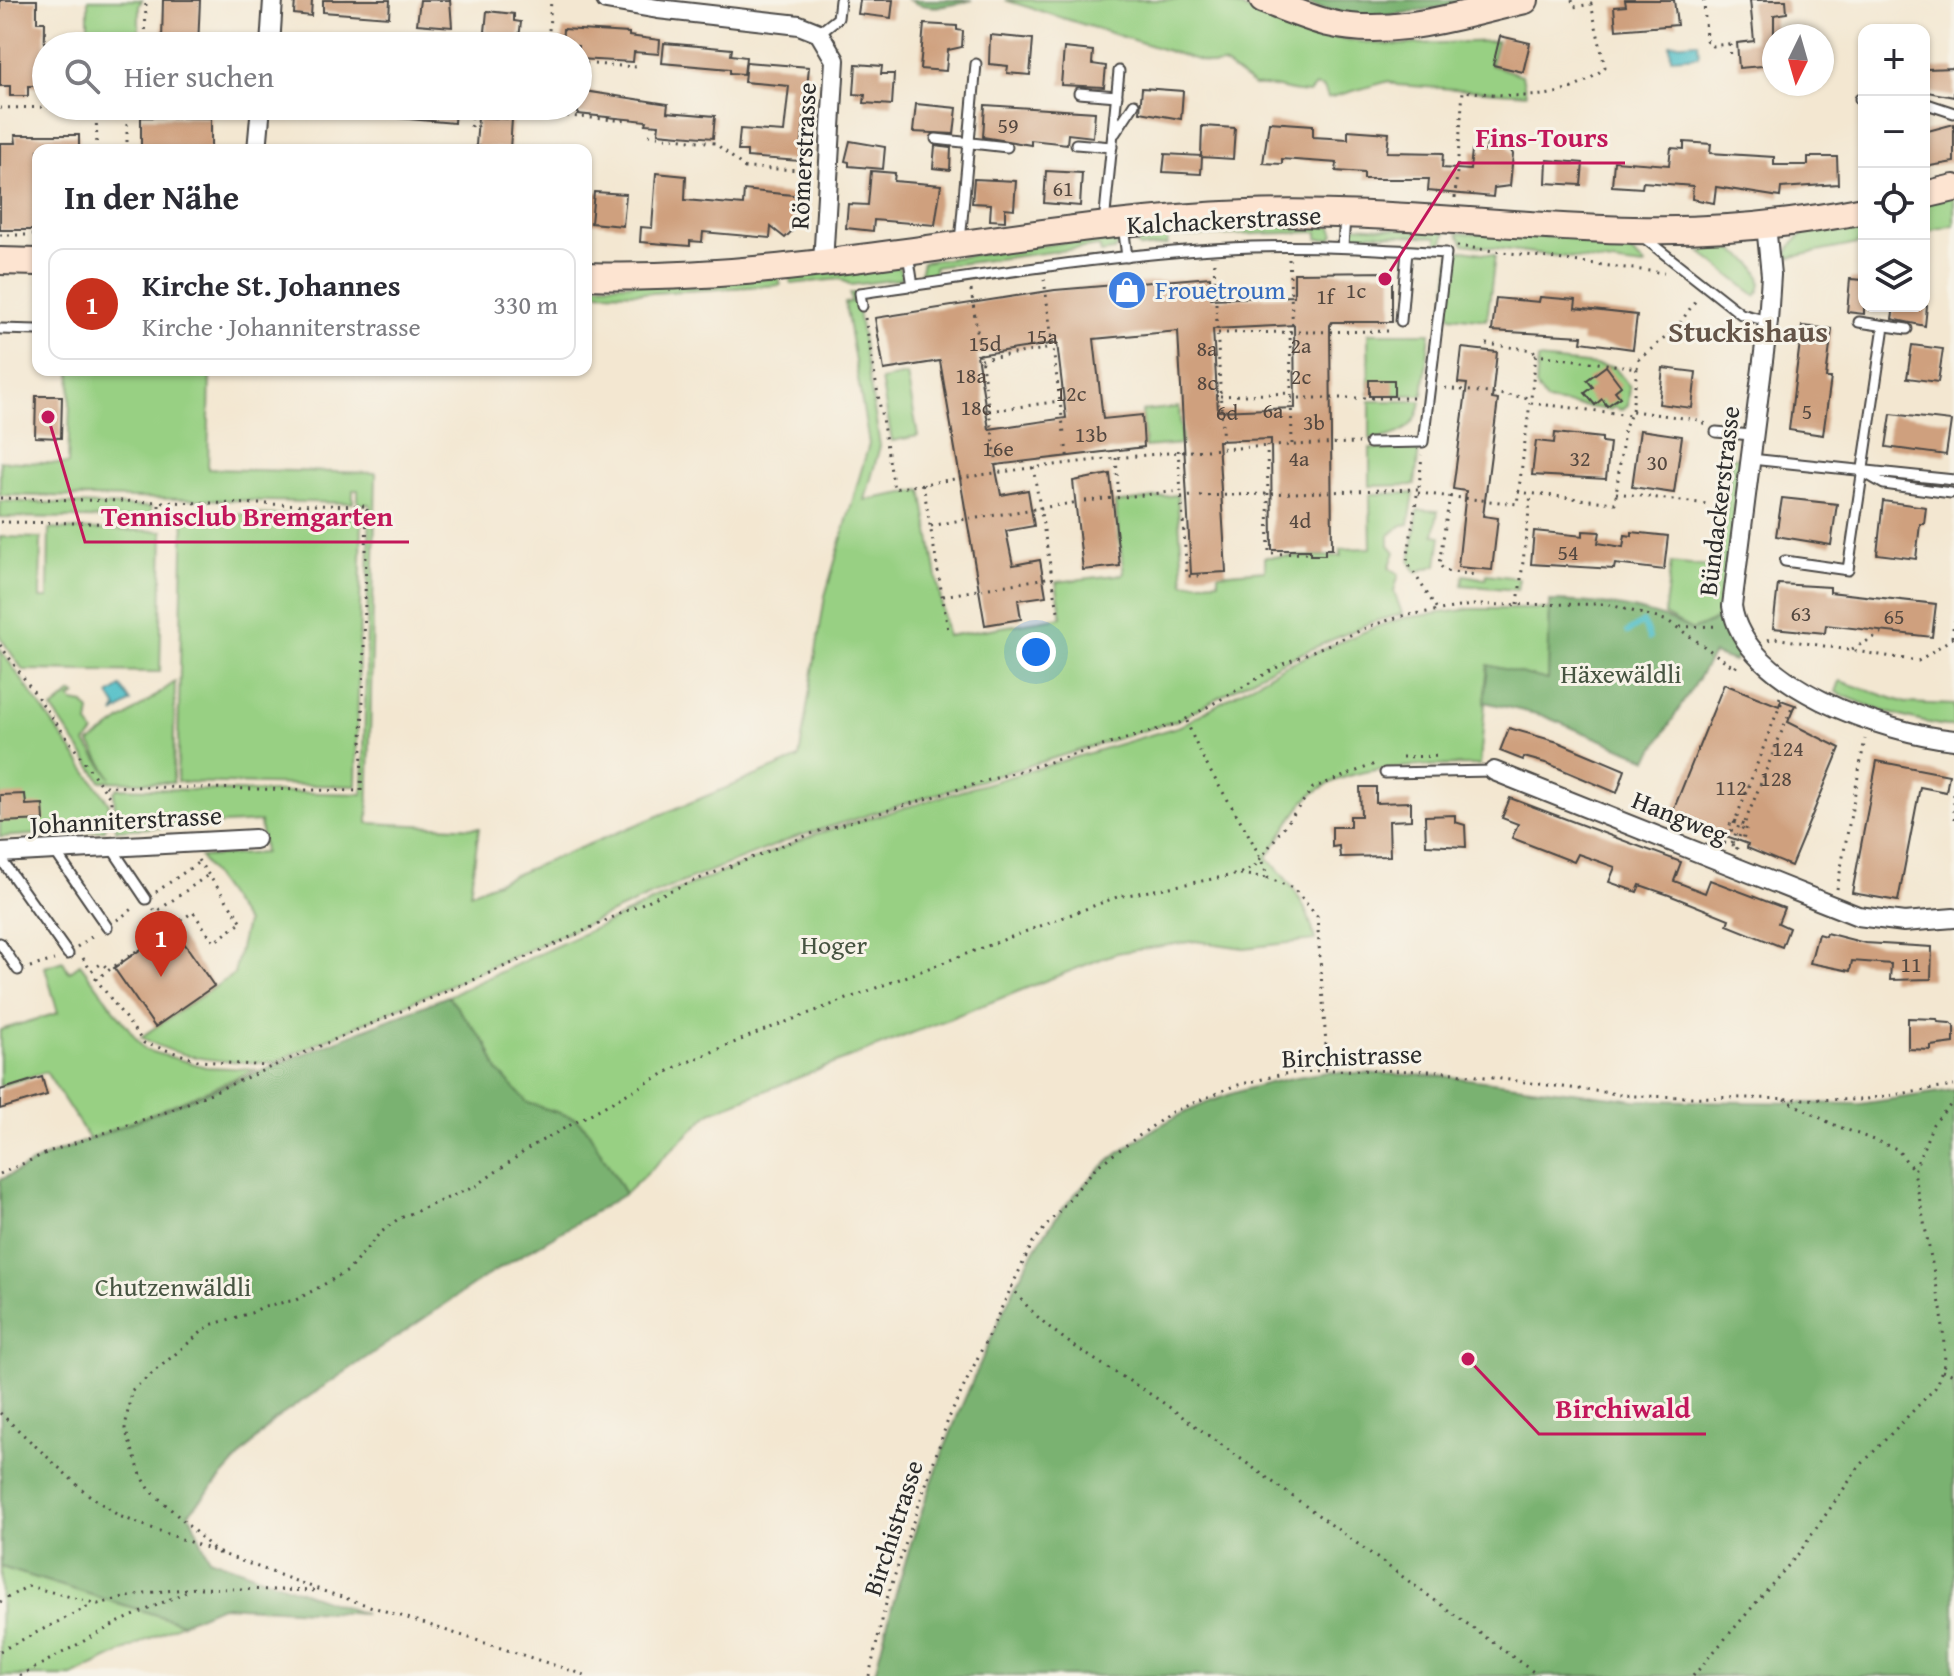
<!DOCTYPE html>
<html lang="de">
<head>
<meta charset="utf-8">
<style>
  :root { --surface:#fff; --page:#f7f7f7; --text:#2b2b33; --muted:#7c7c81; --line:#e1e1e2; --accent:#c8321e }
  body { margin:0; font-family:"Gentium Book Plus",serif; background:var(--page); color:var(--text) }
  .controls { position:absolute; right:24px; top:24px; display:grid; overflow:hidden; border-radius:16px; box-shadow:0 2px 6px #0004 }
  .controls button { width:72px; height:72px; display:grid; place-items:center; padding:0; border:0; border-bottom:2px solid var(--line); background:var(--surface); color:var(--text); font:40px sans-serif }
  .compass { position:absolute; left:1762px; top:24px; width:72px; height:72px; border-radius:50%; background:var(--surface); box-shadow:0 2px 6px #0004; rotate:185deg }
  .you { position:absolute; left:1036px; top:652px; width:28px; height:28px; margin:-20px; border:6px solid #fff; border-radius:50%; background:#1a73e8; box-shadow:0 0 0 12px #1a73e833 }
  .badge { display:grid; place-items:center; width:52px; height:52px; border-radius:50%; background:var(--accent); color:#fff; font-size:26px; font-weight:700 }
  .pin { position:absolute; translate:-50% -66px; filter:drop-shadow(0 2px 4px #0008) }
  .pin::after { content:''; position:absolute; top:42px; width:28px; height:24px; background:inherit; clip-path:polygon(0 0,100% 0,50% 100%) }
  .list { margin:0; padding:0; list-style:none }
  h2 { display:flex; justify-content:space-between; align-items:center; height:104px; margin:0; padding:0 32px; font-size:34px }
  h2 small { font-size:26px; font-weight:400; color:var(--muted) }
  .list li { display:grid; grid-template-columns:52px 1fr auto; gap:24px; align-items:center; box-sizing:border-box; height:112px; margin:0 16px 16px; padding:0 16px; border:2px solid var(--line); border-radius:16px }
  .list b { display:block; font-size:30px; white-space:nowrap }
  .list p { margin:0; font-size:26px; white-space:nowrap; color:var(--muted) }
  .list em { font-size:26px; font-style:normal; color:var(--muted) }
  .icon { flex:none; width:44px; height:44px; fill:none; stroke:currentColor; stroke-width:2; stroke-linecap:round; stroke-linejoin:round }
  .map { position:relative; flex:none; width:1954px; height:1676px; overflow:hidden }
  .search { position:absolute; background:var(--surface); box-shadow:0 2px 6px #0004; left:32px; top:32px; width:560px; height:88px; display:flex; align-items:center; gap:20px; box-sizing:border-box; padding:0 28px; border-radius:44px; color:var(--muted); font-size:30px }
  .panel { position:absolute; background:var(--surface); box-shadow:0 2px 6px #0004; left:32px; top:144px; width:560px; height:232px; border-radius:16px }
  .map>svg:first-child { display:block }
</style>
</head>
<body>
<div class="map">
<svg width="1954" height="1676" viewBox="0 0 1954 1676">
  <rect width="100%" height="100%" fill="#f7f3e8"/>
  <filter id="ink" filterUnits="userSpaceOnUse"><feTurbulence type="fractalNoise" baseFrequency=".0125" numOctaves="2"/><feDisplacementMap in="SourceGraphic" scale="16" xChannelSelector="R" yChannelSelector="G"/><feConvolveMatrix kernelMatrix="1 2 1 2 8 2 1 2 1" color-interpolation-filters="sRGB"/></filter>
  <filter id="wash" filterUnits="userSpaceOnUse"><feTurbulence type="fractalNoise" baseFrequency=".006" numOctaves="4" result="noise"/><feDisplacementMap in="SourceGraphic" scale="32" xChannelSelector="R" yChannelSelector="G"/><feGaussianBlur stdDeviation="1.8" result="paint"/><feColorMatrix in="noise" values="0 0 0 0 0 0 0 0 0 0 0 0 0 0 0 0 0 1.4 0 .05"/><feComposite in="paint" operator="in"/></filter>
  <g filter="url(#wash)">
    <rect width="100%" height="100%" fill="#f3e7d1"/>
    <g fill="#98d083" stroke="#627e57" stroke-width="2">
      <path d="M88,0h54l-3,5v41h-51z"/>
      <path d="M1005,0h215l94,34 33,6 43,5 107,-4 -6,24 31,10 4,19 -129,-9 -8,-4 -61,17 -4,-10 -9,-2 -6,7c-20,0 -35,-9 -55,-7l-30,-22 -11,1z"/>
      <path d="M1954,196v29l-30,7v-28z"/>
      <path d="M1859,220l2,18 -4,6 -70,14c6,-33 44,-32 72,-38z"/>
      <path d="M1211,225l121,2 3,7 -5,5h-12v-7l-151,5v8l-27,3 -4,-4 5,-12z"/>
      <path d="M1355,226l91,6 -4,12 -5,-1v-6l-67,-4 -1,7 -15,-1 -4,-5z"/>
      <path d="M1457,233l160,6 28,26 -2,2 -179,-23z"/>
      <path d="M1110,236l7,9 -3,6 -13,2 -2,-7 -165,21v8l-14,-1 3,-12z"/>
      <path d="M1725,248c19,5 47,26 31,48l-56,-44z"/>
      <path d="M1464,250l31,5 -8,65 -36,-4 -6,-9 6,-53z"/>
      <path d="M897,266l5,7 -2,6 -49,6 -11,-6 -49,5 -1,-8z"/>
      <path d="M779,278l1,7 -127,8 -67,-1v-7z"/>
      <path d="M850,293h5l25,153 -15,54 57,-10 25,146 115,-19 -6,-35 68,-8 -9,-71 62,-8 7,88 34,-2v-7l47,-4v-13l76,-1v-7l30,-1 -1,-54 44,-1 -5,31 -7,1 -13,10v10l6,7 -6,16 10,6 -5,17 8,23 -30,8 -90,40 -104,58 -382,117 -128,51 -395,175c-46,-1 -92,-2 -132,-26l93,-63 12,-51 -46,-66 64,-4 -4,-31 -144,8 -2,-38 4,-4 245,6 7,-290h-12v-14h-5v13l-353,-8v-34l68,3 3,-94h139l-2,99 168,4 -8,350 111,5 -9,65 329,-135 26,-162 44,-152 -24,-141 6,-1z"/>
      <path d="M1368,333h62l-7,62h-54z"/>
      <path d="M1538,359l76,8 16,20 -2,18 -7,5 -7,-3 -4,3 -64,-9 -10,-15z"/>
      <path d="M907,375l11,61 -26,5 -11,-61z"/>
      <path d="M1370,401h51c-3,28 -26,37 -51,38z"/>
      <path d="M1179,407l3,37 -37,3 -3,-36z"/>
      <path d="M1419,448l-4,37 -45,1v-37z"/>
      <path d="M1732,457l9,1 -18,159 -31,13 -28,-15 7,-52 48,5z"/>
      <path d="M0,501l151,6v12l-151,-2z"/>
      <path d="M1418,510l20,1 -4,24 7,1 -4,29 -21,7 -6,-10z"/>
      <path d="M184,513l178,4 -6,269 -179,-4z"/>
      <path d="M49,529l114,2 -3,141 -137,-2 -23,-33v-100l41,1 -1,60h8z"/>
      <path d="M1487,574l32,4 -2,12 -55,-5 2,-10 22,4z"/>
      <path d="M1471,609h79l-2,71 -60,-14 -8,99c-51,1 -135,-4 -174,35 -15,16 -26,39 -39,57 24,26 41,48 48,83l-71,8 -49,-7 -79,12 -405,159 -86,82 -38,-65 -12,-11 -47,-14 -30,-33 -11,-26 -39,-49 223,-103 145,-59 364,-108 104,-60 91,-39 28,-9z"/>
      <path d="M0,649l109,154 -4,27 -105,7z"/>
      <path d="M1840,681l66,22 48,2v22c-43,-5 -79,-17 -118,-35z"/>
      <path d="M175,682l-2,101 -72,-2 -49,-72 20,-16 4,2 -6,4 3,3 11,2 6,7 -2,13 6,9 -8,10 25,35 -21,-35z"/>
      <path d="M63,961l6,11 11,-8 65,86 61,17 51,2 -167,71 -44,-68 -46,14v-56l58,-17 -13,-46z"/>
      <path d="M1,1567l181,56 -110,53h-72z"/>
    </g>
    <g fill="#7ab271" stroke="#526e4e" stroke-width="2">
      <path d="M909,0h64c-22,5 -44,12 -64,0z"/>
      <path d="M1289,0h175v4l-99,15z"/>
      <path d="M1550,601c51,1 96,5 142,29l31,-13 4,21 11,17 -4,6 -21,-7 -65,105 -107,-44 -57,-13 4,-37 60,15z"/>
      <path d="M448,996l39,49 11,26 30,32 47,15 12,11 38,65 -140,83 -212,144 -84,92 20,45 155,56 -143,-8 -39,17 -181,-56 -1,-387 45,-23z"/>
      <path d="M1328,1072l115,4 193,24 224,4 94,-14v586h-1080c26,-107 59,-209 105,-310 18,-41 35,-82 58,-120 65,-108 171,-158 291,-174z"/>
    </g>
    <g fill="#51bfc8" stroke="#3e757a" stroke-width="2">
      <path d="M1698,42l1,14 -28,2 -1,-14z"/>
      <path d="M121,687l10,15 -17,12 3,-6 -8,-13z"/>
    </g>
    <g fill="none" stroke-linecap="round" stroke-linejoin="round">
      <path stroke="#51bfc8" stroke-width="6" d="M1628,632l15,-10 6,16"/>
    </g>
    <g id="blocks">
      <g fill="#cfa07e" fill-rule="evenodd">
        <path d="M0,0h37v22h8l-1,64h-16v10h-18v-10h-10z"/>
        <path d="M163,0h37l-2,46h-28v-4h-8z"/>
        <path d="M295,0h17l-1,16 -17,-2z"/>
        <path d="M323,0h67l-1,17 -66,-5z"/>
        <path d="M420,0h30l2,27 -35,-3z"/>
        <path d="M860,0h33l-2,18 -33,-4z"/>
        <path d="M1625,0h49l3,25 -61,5 -2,-23 12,-1z"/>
        <path d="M1750,0h36l1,13 -13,2v50l-35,3 -2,-25 17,-2z"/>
        <path d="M487,11l27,3v7l7,1 -3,24 -23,-2 1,-7 -11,-5z"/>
        <path d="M924,24l33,2v4l6,1 -1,16 -14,3 -2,21 -26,-2z"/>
        <path d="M563,29l66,4v3l31,4 -1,14 -25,-2 -1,10 -55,-3v-13h-16z"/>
        <path d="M990,35l43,4 -3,36 -23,-2 1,-7 -19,-2z"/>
        <path d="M1500,36l30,7 -7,29 -30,-7z"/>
        <path d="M664,43l68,6 -1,6 15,2 -2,17 -14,-1v-4l-68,-6z"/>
        <path d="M1064,48l29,3 -1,13 14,2 -2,21 -43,-2z"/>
        <path d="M746,62l63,5 -9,94 -53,-4v-6h-9l2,-22 44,3 5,-46 -45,-4z"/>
        <path d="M856,64l26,2 -1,8h13l-2,31 -28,-2 1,-8 -11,-1z"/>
        <path d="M1954,68v29l-27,-5 -1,-23z"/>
        <path d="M1142,88l41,3 -2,28 -41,-7z"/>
        <path d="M578,90l90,14 -1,8 48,4 -2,22 -55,-5 1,-8 -13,-1 1,-3 -69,-7z"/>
        <path d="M916,104l41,4 -3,26 -41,-2z"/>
        <path d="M985,105l110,7 -2,25 -25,-3 -1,10 -36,-4v5l-48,-8z"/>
        <path d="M387,106h68l-1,17 -67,-6z"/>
        <path d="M141,117l70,1v32h-70z"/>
        <path d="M478,117l34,2 -2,30 -34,-3z"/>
        <path d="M1269,122l44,3v12l35,2v-9l41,3 -2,19 56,1 -1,15 28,2 2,-20 14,1 1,-7 20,1 6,9 -3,32 -16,2 -1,9 -21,-2 -44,-4 1,-12h-65v-6l-28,-2 1,-8 -55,-4v5l-19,-1z"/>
        <path d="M1954,124v38l-30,5v-35z"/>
        <path d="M1202,126l33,2 -2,31 -31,-2 -1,17 -38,-2 2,-18 36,2z"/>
        <path d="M15,135h64v15h-41v80h-38v-87h16z"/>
        <path d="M850,141l35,6 -2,22 -34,-3v-4l-4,-1z"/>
        <path d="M1684,142l27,2 -1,9 64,4v8h34v-8h29l1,27 -57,4 -1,9 -64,-10 -2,16 -22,-4 1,-13 -50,-4 -1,6 -30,-2 2,-25 55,4 2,-17 13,1z"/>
        <path d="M935,146l16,2 -1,22 -17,-2z"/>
        <path d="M1547,160l36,3 -2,22 -35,-2z"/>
        <path d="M871,171l24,2 -1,8 47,4 -6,40 -61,-5 -1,11 -27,-3 2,-24 20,1z"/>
        <path d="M1046,171l36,2 -2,33 -36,-3z"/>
        <path d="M656,173l30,3 -1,24 58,5 1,-15 58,6 -2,27 -15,15 -14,-11 -1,11 -67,-6 -1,10 -12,-1v5l-50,-4 1,-15 11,1z"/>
        <path d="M974,179l42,2 -2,28 -9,-1v13l-15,-1 1,-16 -19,-1z"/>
        <path d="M594,192l32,2 -3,32 -32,-3z"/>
        <path d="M1392,272v50h-60l-2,3 2,224h-7v6h-15v-5h-38l-1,-111 -53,2 8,131 -35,2 -13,-243 -84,8 9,80 39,-4 2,32 -149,18 6,30 27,-5 6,36 -28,5 7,34 27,-5 6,36 -28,4 3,19 -36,6 -45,-264 -56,9 -9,-52 180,-28 155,-13 1,22 83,-3v-23zM1294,325l1,83 -77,3 -5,-82zM1057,343l9,75 -77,11 -12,-74z"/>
        <path d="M1850,279l14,1v34l-17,-2z"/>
        <path d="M1540,297l36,3 -1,8 62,7 -4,34 -52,-7 1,-6 -90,-5 4,-33 43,4z"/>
        <path d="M1894,306h33l-2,20 -33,-7z"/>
        <path d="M1802,326l30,3 -6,49h5l-8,57 -34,-5z"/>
        <path d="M1912,345l31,4 -5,33 -31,-4z"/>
        <path d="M1462,348l35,4 -5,47 6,1 -15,116 15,2 -6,52 -34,-3 8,-76 -13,-2 14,-105 -9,-1z"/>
        <path d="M1606,366l15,20 -6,5 5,6 -13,9 -5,-7 -7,6 -10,-12 8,-6 -6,-7z"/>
        <path d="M1663,368l33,4 -4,36 -33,-4z"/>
        <rect x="1369" y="380" width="25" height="16"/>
        <path d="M36,396h26l-1,42 -26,-1z"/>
        <path d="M1891,414l60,7 -5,34 -60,-8z"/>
        <path d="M1640,430l42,6 -8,57 -42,-6z"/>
        <path d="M1555,433l47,5v4l8,1 -4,36 -74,-4 4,-34 18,2z"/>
        <path d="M1110,474l10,92 -37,4 -10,-89z"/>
        <path d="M1782,498l55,6 -6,41 -55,-9z"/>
        <path d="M1883,501l43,6 -2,17h-4l-4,35 -39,-5z"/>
        <path d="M1534,531l49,5v-5l17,1 -2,11 25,4 2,-12 7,1v-4l36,4 -4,34 -49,-6 -1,5 -83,-5z"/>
        <path d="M1778,584l52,3v5l106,12 -4,33 -106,-12 -1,8 -52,-5z"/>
        <path d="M1724,684l55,22 2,-6 14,5 -7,17 52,26 -49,118 -44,-18 1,-4 -77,-28z"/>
        <path d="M1509,728l49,14 67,28 -8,23 -68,-29 -25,-7 -1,3 -23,-9z"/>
        <path d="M1877,761l72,14 -3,17 -26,-5 -22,114 -46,-8z"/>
        <path d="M1360,787h16v16l35,-1v18l-22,1 1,35 -50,1 -1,-11 -7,1v-20h18v-11h11z"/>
        <path d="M25,794l1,11 17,-1 1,16 -44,2v-27z"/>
        <path d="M1510,798l171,64 -7,19 31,12 5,-13 74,28 -6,15 11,5 -7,19 -55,-22 2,-6 -60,-24 -29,-10 -3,7 -28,-10 6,-15 -37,-13 -4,8 -62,-24 6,-14 -16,-6z"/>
        <path d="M1455,815v7l10,3 1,22 -40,-2 -1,-29z"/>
        <path d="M173,927l41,59 -59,41 -41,-59z"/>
        <path d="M1826,933l39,10 67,4 -1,32 -41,1 1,-16 -39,-3 -2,10 -40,-8 8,-29 7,2z"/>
        <path d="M1908,1018l29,1 1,3 12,1 4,3v17l-23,3v4l-23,-1z"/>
        <path d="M42,1077l5,18 -47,14v-19z"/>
      </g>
    </g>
  </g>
  <g filter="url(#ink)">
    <use href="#blocks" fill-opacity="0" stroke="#494744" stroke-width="2"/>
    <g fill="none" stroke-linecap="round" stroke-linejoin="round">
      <defs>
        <g id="lane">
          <path d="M819,33l19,-15 2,-18"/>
          <path d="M1079,93l38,3"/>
          <path d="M1860,99h4"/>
          <path d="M1924,103l30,10"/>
          <path d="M1115,133l19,-29"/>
          <path d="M936,139l71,8"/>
          <path d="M1076,144l36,3"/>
          <path d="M1104,224l15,-153"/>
          <path d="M1123,225l4,32"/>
          <path d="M1643,237l98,77 27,7"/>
          <path d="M960,242l16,-178"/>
          <path d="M1343,246l2,-29"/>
          <path d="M908,254l5,32"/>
          <path d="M862,306l-2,-13c130,-18 261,-41 392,-46 65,-2 129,2 194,6l-23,189 -53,1"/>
          <path d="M1401,321l6,-70"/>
          <path d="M1859,322l48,7"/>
          <path d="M0,329l37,1"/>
          <path d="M1716,432l36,3"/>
          <path d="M1751,459l203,21"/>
          <path d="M1865,473l19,11 67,9"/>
          <path d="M1785,561l63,9 36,-244"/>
          <path d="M1385,773l109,-2"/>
          <path d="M111,847l35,52"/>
          <path d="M54,850l53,77"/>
          <path d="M0,858l68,96"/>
          <path d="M0,943l18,27"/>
        </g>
        <g id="street">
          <path d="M606,0l52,9 141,16 20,8 16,27 -12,203"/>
          <path d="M270,46l3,-46"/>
          <path d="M257,150l4,-44"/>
          <path d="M1766,225l5,50 -3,46 -36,285c11,80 153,127 222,134"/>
          <path d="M1494,771l364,145 46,6 50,-4"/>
          <path d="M0,853l255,-14"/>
        </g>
        <g id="secondary">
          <path d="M1263,0c22,8 43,17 65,23 65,16 134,-9 197,-23"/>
          <path d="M1924,195l30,-7"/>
          <path d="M0,261l38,1"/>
          <path d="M586,276c222,7 439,-54 661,-62 129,-5 257,13 386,16 77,2 155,-5 231,-20"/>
        </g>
      </defs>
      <use href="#lane" stroke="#494744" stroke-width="13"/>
      <use href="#street" stroke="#494744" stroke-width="22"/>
      <use href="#secondary" stroke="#494744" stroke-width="30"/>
      <g stroke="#494744" stroke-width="3" stroke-dasharray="2 6" stroke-linecap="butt">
        <path d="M1704,0l2,40 6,6 23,-3"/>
        <path d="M1730,44l1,15"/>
        <path d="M145,46l1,-46"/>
        <path d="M548,46l3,-46"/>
        <path d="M578,63l58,4"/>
        <path d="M544,106l-1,8 85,7"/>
        <path d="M0,108l124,-2"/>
        <path d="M96,108l1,42"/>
        <path d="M471,127l3,-21"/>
        <path d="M649,135l66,8 30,25 67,2"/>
        <path d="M127,150v-44"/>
        <path d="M1455,198l8,-107c52,5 100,15 142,-24l-14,-63 -17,3 -2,-7"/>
        <path d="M0,235h38"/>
        <path d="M1457,246l207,27"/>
        <path d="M1289,259l4,71"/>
        <path d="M1214,263l9,184"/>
        <path d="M1044,279l20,154"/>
        <path d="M971,290l27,181"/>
        <path d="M865,318l29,171c155,-27 308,-43 465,-46"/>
        <path d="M1290,330l2,115"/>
        <path d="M1218,333l174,-2"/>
        <path d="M1486,344l47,6 3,4"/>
        <path d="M981,359l71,-11"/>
        <path d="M1637,368l2,-9 37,-30 22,-32"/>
        <path d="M1445,388l86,10 5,-43 101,13 -5,43"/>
        <path d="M1220,396l71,-3"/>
        <path d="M1291,398h125"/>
        <path d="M1531,403l100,12"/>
        <path d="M989,411l71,-10"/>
        <path d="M1267,445l2,109 39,-1"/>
        <path d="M1066,446l2,16"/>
        <path d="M1178,450l9,126h14"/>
        <path d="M1116,458l3,40"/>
        <path d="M1033,467l25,144"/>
        <path d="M923,484l25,146"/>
        <path d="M1419,487l3,-32"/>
        <path d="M1518,492l97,11 9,-73 8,-19 67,9 7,5"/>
        <path d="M1418,493l99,11 13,-101"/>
        <path d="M1616,493l91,11"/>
        <path d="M1417,495l-10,67 30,47"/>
        <path d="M1200,496l218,-7"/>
        <path d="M1450,496l-11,68 6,7 31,4"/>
        <path d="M1181,497l12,-1"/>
        <path d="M0,498l159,4"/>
        <path d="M1085,501l96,-10"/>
        <path d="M977,518l102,-16"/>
        <path d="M0,522l159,2v-22l208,4 -6,285 -260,-5"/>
        <path d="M931,526l40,-8"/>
        <path d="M989,588l63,-11"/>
        <path d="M943,596l40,-7"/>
        <path d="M1518,604l13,-110"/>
        <path d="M1680,627l39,-1"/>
        <path d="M1952,637l2,-16"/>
        <path d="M1768,640l6,-2 144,23 36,-24"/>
        <path d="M0,645l111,154v28"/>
        <path d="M1852,649l32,-17"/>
        <path d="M1780,697l-2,5 3,2 -5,11 -46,119 -3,-1 5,-13 15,6 -4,13 -4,-2 47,-116 6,-13 5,-3"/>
        <path d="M1187,721c19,57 62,100 81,157l25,10 24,28 9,128 -1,26"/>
        <path d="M1402,757l40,-1"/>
        <path d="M1954,794v25"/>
        <path d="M1724,843l14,3 -2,4"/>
        <path d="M1732,843l7,-18"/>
        <path d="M198,860l44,62 -28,20 -21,-30 -97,67 48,64 57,18 66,5"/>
        <path d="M1240,874l28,4"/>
        <path d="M1837,889l28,-150"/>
        <path d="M156,892l43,-30"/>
        <path d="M153,909l3,3 52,-37"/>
        <path d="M117,920l17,-12"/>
        <path d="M77,947l17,-12"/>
        <path d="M83,958l8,13 11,-8 7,7"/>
        <path d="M30,967l24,-7"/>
        <path d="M1784,1099l48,25 65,25 17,22"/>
        <path d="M0,1174l51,-23 118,-40 376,-162 124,-58 147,-59 363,-109 104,-59 90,-39 29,-9 69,-11 136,-1 61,17 67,47 5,-7"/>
        <path d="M1011,1286c39,56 104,82 158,121 124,89 247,180 370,269"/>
        <path d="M1942,1371l12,4"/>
        <path d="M0,1413l85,79 34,24 204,75 265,85"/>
        <path d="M219,1554l-69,-64 -9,-15 -16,-46 6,-38 79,-66 41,-12 13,-7 32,-6 52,-29 31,-37 19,-15 78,-33 56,-40 144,-79 86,-36 355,-134 122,-23 15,-7 59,-79 62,-24"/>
        <path d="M0,1602l28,-16 70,18 47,-11 52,-5 123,3"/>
        <path d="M0,1651l91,-46"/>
        <path d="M20,1676l95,-52 71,-32"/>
        <path d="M869,1676l19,-81 60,-175 85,-178 63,-75 76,-55 62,-26 49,-12 42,-4 113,1 196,25 225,4 95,-14"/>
        <path d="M1693,1676l106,-123 60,-86 76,-79 10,-26 -3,-48 -28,-143 19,-47 21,-23"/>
      </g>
      <use href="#lane" stroke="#fff" stroke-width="9"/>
      <use href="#street" stroke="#fff" stroke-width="18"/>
      <use href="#secondary" stroke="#fde4d1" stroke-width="26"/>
    </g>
  </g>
  <defs>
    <symbol id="shop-disc" viewBox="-11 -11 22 22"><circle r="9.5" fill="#3f7fe0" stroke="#f7f3e8"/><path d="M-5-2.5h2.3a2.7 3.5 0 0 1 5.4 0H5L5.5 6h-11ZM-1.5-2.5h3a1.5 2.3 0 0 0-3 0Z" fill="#fff"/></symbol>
  </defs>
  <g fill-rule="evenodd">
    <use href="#shop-disc" x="1105" y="268" width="44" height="44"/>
  </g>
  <g text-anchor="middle" stroke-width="6" stroke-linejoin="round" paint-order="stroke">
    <g font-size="22" fill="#544840">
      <text x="1008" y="133">59</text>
      <text x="1063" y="196">61</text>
      <text x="1356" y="298">1c</text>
      <text x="1325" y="304">1f</text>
      <text x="1042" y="344">15a</text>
      <text x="985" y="351">15d</text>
      <text x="1301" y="353">2a</text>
      <text x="1207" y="356">8a</text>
      <text x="971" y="383">18a</text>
      <text x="1301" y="384">2c</text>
      <text x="1207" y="390">8c</text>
      <text x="1071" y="401">12c</text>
      <text x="976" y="415">18c</text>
      <text x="1273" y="418">6a</text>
      <text x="1807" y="419">5</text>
      <text x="1227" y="420">6d</text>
      <text x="1314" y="430">3b</text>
      <text x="1091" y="442">13b</text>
      <text x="998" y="456">16e</text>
      <text x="1299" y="466">4a</text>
      <text x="1580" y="466">32</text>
      <text x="1657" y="470">30</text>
      <text x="1300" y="528">4d</text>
      <text x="1568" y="560">54</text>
      <text x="1801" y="621">63</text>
      <text x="1894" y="624">65</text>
      <text x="1788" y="756">124</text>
      <text x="1776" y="786">128</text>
      <text x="1731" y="795">112</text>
      <text x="1911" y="972">11</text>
    </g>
    <g font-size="26" fill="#2b2b2b" stroke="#f7f3e8">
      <text transform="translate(803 156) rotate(-87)" y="9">Römerstrasse</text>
      <text transform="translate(1224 220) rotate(-3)" y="9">Kalchackerstrasse</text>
      <text transform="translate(1719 501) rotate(-83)" y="9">Bündackerstrasse</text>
      <text transform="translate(1680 817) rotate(22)" y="9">Hangweg</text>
      <text transform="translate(126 820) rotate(-3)" y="9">Johanniterstrasse</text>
      <text transform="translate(1352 1056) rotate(-2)" y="9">Birchistrasse</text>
      <text transform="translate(893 1528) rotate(-72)" y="9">Birchistrasse</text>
    </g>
    <g font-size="26" fill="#366cbe" stroke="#f7f3e8" text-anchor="start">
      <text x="1155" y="299">Frouetroum</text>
    </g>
    <g font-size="26" fill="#465441" stroke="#f7f3e8">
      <text x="1621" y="683">Häxewäldli</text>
      <text x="834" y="954">Hoger</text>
      <text x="173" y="1296">Chutzenwäldli</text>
    </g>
    <g font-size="30" font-weight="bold" fill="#645448" stroke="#f7f3e8">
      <text x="1748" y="342">Stuckishaus</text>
    </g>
  </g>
  <path fill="none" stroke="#c2185b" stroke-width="3" d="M1385 279L1459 163H1625M48 417L85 542H409M1468 1359L1539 1434H1706"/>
  <g fill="#c2185b" stroke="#f7f3e8" stroke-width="3">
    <circle cx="1385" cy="279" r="8"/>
    <circle cx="48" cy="417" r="8"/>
    <circle cx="1468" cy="1359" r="8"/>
  </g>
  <g font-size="28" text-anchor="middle" font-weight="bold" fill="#c2185b" stroke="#f7f3e8" stroke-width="6" stroke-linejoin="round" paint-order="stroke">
    <text x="1542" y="147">Fins-Tours</text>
    <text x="247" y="526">Tennisclub Bremgarten</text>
    <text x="1623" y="1418">Birchiwald</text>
  </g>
</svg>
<div class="controls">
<button>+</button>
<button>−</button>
<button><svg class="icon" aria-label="locate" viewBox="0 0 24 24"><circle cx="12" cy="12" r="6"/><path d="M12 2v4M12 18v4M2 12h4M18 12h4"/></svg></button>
<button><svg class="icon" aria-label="layers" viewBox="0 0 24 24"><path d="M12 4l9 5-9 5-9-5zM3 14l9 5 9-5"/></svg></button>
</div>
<svg class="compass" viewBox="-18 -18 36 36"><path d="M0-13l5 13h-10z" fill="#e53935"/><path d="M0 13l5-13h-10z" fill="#7c7c81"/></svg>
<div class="you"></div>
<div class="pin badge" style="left:161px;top:977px">1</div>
<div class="search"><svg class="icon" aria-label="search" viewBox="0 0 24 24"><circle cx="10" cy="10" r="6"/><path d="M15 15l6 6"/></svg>Hier suchen</div>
<section class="panel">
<h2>In der Nähe<small></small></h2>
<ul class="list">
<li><span class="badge">1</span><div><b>Kirche St. Johannes</b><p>Kirche · Johanniterstrasse</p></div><em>330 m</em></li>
</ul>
</section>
</div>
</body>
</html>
